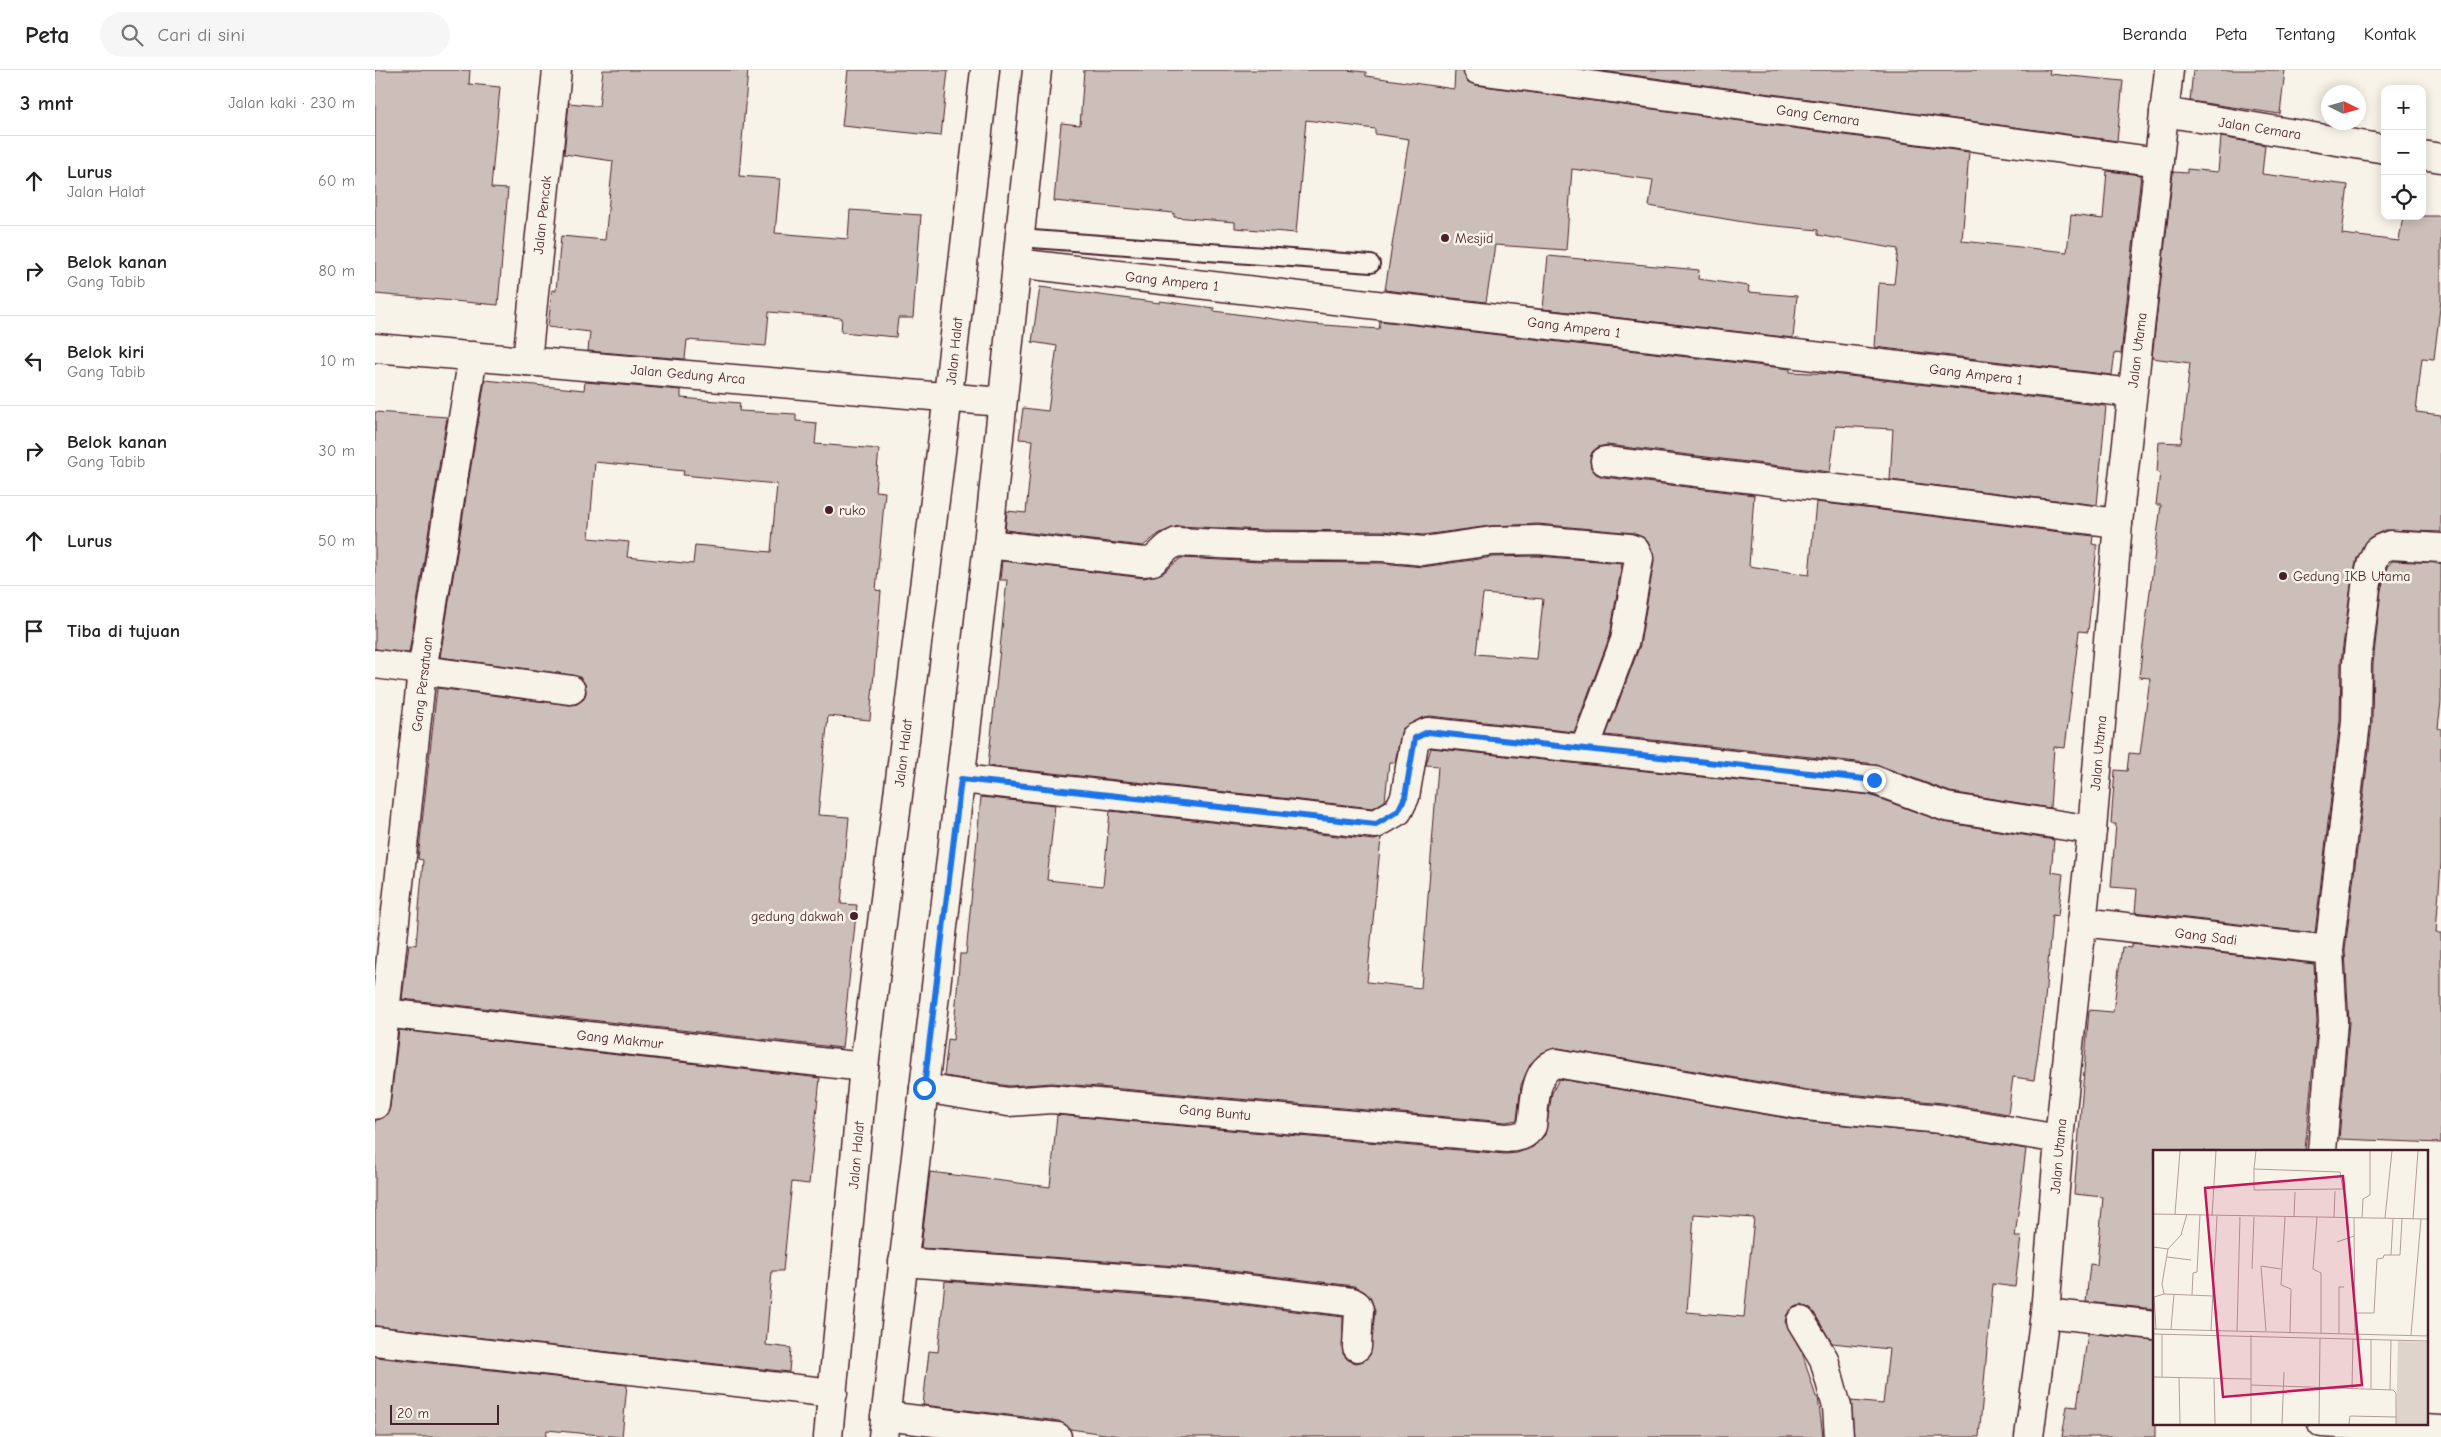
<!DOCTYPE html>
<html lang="id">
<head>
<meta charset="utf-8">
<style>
  :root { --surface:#fff; --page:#f6f6f6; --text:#222; --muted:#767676; --line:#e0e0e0 }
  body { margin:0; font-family:"Comic Neue",sans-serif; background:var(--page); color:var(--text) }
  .controls { position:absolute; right:15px; top:15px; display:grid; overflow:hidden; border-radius:10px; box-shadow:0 2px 12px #0003 }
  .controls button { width:45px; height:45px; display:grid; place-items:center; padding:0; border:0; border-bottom:1px solid var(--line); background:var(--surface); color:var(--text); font:25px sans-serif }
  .compass { position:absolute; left:1946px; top:15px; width:45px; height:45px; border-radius:50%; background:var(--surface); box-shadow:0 2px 12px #0003; rotate:95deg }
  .scale { position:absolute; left:15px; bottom:12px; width:109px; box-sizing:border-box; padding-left:5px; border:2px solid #4a1f2b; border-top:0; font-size:14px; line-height:18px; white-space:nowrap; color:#4a1f2b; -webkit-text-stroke:4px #f7f3e8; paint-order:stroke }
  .stop { position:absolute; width:15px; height:15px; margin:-11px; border:4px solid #1a73e8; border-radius:50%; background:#fff }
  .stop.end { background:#1a73e8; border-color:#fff; box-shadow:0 1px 5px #0008 }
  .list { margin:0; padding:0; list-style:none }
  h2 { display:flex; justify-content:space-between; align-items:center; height:65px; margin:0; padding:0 20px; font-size:21px }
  h2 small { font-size:16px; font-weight:400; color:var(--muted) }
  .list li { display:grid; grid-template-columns:32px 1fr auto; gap:15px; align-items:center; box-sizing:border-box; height:90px; padding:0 20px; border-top:1px solid var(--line) }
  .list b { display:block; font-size:19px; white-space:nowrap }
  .list p { margin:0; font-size:16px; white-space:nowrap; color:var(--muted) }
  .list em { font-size:16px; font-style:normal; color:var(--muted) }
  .icon { flex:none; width:28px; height:28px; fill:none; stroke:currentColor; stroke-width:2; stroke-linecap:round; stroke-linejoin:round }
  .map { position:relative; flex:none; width:2066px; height:1367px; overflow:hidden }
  header { display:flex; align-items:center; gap:30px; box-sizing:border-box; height:70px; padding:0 25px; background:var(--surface); border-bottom:1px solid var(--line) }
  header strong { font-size:24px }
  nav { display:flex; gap:28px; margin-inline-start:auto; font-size:18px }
  .search { width:350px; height:45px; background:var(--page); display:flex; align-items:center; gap:12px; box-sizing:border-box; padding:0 18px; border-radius:28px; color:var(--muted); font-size:19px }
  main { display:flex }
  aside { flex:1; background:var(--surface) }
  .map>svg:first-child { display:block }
</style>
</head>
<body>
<header>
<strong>Peta</strong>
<div class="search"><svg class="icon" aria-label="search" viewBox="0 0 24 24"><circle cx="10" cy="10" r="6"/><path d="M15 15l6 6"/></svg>Cari di sini</div>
<nav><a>Beranda</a><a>Peta</a><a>Tentang</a><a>Kontak</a></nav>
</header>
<main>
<aside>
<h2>3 mnt<small>Jalan kaki · 230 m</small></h2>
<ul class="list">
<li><svg class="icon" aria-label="ahead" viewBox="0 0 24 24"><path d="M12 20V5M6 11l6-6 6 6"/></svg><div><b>Lurus</b><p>Jalan Halat</p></div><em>60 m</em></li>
<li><svg class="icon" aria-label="right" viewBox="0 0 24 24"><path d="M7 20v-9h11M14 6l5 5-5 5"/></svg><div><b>Belok kanan</b><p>Gang Tabib</p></div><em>80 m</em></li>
<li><svg class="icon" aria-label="left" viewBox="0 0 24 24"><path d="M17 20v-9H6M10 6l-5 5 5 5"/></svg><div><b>Belok kiri</b><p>Gang Tabib</p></div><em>10 m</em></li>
<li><svg class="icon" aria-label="right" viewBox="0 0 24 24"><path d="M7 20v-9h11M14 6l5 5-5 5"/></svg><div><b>Belok kanan</b><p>Gang Tabib</p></div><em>30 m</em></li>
<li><svg class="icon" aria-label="ahead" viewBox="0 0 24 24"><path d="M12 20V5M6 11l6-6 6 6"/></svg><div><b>Lurus</b></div><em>50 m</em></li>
<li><svg class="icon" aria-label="arrive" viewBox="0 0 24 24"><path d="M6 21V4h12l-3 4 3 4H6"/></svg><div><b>Tiba di tujuan</b></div></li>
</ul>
</aside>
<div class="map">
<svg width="2066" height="1367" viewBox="0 0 2066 1367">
  <rect width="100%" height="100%" fill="#f7f3e8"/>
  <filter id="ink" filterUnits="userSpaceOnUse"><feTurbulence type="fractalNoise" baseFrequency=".02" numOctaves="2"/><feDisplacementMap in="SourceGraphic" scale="10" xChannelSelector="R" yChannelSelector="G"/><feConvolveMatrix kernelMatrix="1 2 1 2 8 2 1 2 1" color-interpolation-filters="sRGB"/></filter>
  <g filter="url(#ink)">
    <g fill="#ccbfb9" stroke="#4a1f2b" fill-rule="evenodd">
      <path d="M0,0h95l-1,14 31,3 -9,101 17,1 -10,116 -123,-11z"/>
      <path d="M228,0h145l-9,106 41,3 -5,54 73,6 2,-29 71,5 -8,103h-15l-2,19 -55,-5 1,-14 -73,-6 -3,34 -79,-6 -2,19 -97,-8 2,-19 -42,-5 4,-37 4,1 5,-55 44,4 8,-79 -49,-7 5,-51 30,3z"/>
      <path d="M473,0h100l-7,66 -99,-10z"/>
      <path d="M709,0h262l20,2v4l88,13 1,-19h8l5,12 8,3 493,67 -7,89 105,11 4,-37 32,4 4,-48 34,4 -20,179 -6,-1 -3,22 -237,-28 4,-64 15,1 4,-35 -80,-14v-5l-63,-6 -106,-18 4,-26 -81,-11 -6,81 -71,-5 -9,57 -101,-12 24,-151 -34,-5v-5l-69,-9 -10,113 -61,-5v-6l-61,-5v-4l-120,-12 7,-78 19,2z"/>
      <path d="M1220,0h455l-1,4 74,7 -6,60z"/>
      <path d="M1818,0h92l-5,44 -90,-13z"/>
      <path d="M1846,67l44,8 -3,29 86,11 -6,49 57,7 4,-25h38v83l-7,60 -12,-1 -6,54 25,3v117l-56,-2 -16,8 -12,20 -6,27 -10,76 -1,60 -25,212 -180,-21 2,-23 -26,-2 5,-63h-5l4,-54 12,1 2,-18 11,1 10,-76 -11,-1 22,-172h-5l4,-32 -3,-1 2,-30 22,1 9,-80 -38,-5 21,-186 14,1v-4l31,3z"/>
      <path d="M1173,186l151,14 -1,9 51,7 -1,6 49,4 -4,42 -250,-29z"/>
      <path d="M665,217l120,16v-2l54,7v3l96,13 69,5 1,-8 410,48v3l42,2 274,32 -9,99 -207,-25 3,-51 -57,-3 -6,46 -223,-27 -9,2 -6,5 -2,7 1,9 5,6 7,3 151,18 -5,71 60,9 7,-73 277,34 -1,8 5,1 -9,87 -9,-1 -14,117 -11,-1 -4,61 -100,-16 -74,-28 -270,-29 34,-90 14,-84 -5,-18 -15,-10 -96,-9 -48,2 -67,9 -40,-4 -121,-1 -84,-4 -18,7 -17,13 -138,-16 2,-19 19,2 7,-73 -14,-1 4,-31 25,3 9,-65 -25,-4z"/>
      <path d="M110,310l99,10 1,-8 96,8v8l59,5 -1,8 57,3v7l21,2 -2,21 64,5 -4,42 10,1 -9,98 5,1 -11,129 -42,-4 -10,99 31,2 -8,87 16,1 -15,143 -440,-49 7,-55 7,1 7,-85 -5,-1 19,-171 132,17 8,-1 7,-5 2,-6 -1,-9 -5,-7 -7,-2 -133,-18zM220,392l89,9 -1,4 94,9 -6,68 -76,-7 -2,19 -66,-7 2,-15 -40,-4z"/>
      <path d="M0,342l72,5 -38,236 -34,-4z"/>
      <path d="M1162,486l85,7 -12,73 -36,96 -144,-16 -9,2 -19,11 -7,33h-6l-4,39 -12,7 -385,-42 19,-186h-7l2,-19 142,17 19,-5 18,-15 80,4 121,1 40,4 71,-10zM1108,524l60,5 -6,60 -61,-5z"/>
      <path d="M2017,491l49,2v139l-3,26 3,1v133l-5,71h5v210l-102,-4 10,-116 -4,-73 27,-226 1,-60 8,-74 6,-23z"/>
      <path d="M1056,678l439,47 73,27 111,18 -3,32 12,2 -5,42 -6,-1 -8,96 -10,69 -21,-3 -5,37 -65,-11 -135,-13 -250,-42 -17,5 -10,10 -10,22 -4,35 -11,2 -454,-39 -43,3 -65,-10 4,-37 5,1 7,-86h6l15,-157 74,8 -8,75 56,6 7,-75 264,29 7,-2 -14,144 54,6 17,-222 -12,-1z"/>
      <path d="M1757,873l182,21 3,58 -12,129h-150v158l-69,-7 4,-38 7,1 6,-68 -29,-3 15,-184 24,2 9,-65 10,1z"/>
      <path d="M24,960l421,48 -11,106 -17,-2 -9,89h-11l-6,74 25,3 -2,24 -414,-46v-206l12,-5 3,-8z"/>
      <path d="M1184,1009l244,42 136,13 87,15 -11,88h6l-6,50 -22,-3 -14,153h-125l-3,-36 32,3 6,-55 -57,-6 -18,-30 -5,-5 -8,-3 -8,3 -6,6 -2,8 17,30 14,45h2l5,40h-697l-56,-8 -11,-8 -136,-16 6,-54 9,1 7,-71 258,19 140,17v37l5,6 8,3 8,-2 6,-6 5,-44 -4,-12 -6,-7 -11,-6 -148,-18 -285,-20 9,-76 120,15 7,-72 448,39 12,-1 16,-6 12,-12 7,-42zM1319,1144l60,4 -10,99 -57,-5z"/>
      <path d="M1713,1263l67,7v97h-93l5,-31 10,1z"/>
      <path d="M0,1287l252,28 -5,52 -75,-7 -1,7h-171z"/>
    </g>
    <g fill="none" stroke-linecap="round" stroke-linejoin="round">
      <defs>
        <path id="service" d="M644,168l352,26"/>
        <g id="minor">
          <path d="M1103,0l681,92"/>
          <path d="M1789,42l221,37"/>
          <path d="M2047,85l19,3"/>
          <path d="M641,193l1116,130"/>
          <path d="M152,291l30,-291"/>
          <path d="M1230,391l513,62"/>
          <path d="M613,474l155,18 10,-1 15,-14 9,-5 85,4 121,1 40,4 69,-10 46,-1 91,8 6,2 4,8 -14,82 -40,108"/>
          <path d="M0,594l196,26"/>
          <path d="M586,709l415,45 22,-13 7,-14 10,-59 13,-6 446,48 72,27 146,23"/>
          <path d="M1707,852l247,28"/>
          <path d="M0,942l489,55"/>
          <path d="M549,1018l84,14 43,-3 455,39c12,-1 19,-1 26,-12 3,-20 1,-56 24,-63l250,43 135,13 118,20"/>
          <path d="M0,1035l47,-434 51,-315"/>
          <path d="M1947,1081l11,-129 -4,-72 27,-228 1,-59 9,-76 6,-25 5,-11 5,-3 8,-3 51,3"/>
          <path d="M528,1192l302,22 147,18 5,3 2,5 -2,37"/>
          <path d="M1670,1243l110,12"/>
          <path d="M1426,1251l23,38 13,48 2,30"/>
          <path d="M0,1271l458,52"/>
          <path d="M510,1346l172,21"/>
          <path d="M1947,1353l119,7"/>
          <path d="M1654,1367l16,-124 14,-174 33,-309 26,-307 51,-453"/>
        </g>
        <path id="tertiary" d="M0,278l626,54"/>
        <g id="secondary">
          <path d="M453,1367l36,-370 84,-671 37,-326"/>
          <path d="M508,1367l105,-893 49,-474"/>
        </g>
      </defs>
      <use href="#service" stroke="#4a1f2b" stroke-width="20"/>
      <use href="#minor" stroke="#4a1f2b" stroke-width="31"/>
      <use href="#tertiary" stroke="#4a1f2b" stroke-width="31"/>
      <use href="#secondary" stroke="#4a1f2b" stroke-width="31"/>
      <use href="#service" stroke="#f7f3e8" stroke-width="16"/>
      <use href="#minor" stroke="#f7f3e8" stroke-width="28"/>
      <use href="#tertiary" stroke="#f7f3e8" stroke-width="28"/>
      <use href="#secondary" stroke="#f7f3e8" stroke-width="28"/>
    </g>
  </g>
  <g fill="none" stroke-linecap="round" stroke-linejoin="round" filter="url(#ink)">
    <path stroke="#1a73e8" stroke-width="6" d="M549,1018l37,-309 415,45 22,-13 7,-14 10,-59 13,-6 446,48"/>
  </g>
  <g fill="#4a1f2b" stroke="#f7f3e8" stroke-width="2">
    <circle cx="1070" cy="168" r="5"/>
    <circle cx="454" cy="440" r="5"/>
    <circle cx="1908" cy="506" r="5"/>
    <circle cx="479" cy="846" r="5"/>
  </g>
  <g text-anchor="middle" stroke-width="5" stroke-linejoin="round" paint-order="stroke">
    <g font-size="14" fill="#4a1f2b" stroke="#f7f3e8">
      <text transform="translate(1443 45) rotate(8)" y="5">Gang Cemara</text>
      <text transform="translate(1885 58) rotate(9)" y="5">Jalan Cemara</text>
      <text transform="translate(167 145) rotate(-84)" y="5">Jalan Pencak</text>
      <text transform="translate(797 211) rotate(6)" y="5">Gang Ampera 1</text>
      <text transform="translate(1199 257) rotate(7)" y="5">Gang Ampera 1</text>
      <text transform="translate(1762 280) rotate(-83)" y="5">Jalan Utama</text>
      <text transform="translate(579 281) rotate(-84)" y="5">Jalan Halat</text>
      <text transform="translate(313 304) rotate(5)" y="5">Jalan Gedung Arca</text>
      <text transform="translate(1601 304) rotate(7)" y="5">Gang Ampera 1</text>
      <text transform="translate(47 614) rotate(-83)" y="5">Gang Persatuan</text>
      <text transform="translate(528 683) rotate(-83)" y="5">Jalan Halat</text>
      <text transform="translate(1723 683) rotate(-85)" y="5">Jalan Utama</text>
      <text transform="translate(1831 866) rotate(7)" y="5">Gang Sadi</text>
      <text transform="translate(245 969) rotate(6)" y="5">Gang Makmur</text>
      <text transform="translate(840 1042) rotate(5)" y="5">Gang Buntu</text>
      <text transform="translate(481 1085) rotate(-85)" y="5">Jalan Halat</text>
      <text transform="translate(1683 1086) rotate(-85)" y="5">Jalan Utama</text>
    </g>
    <g font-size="14" fill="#4a1f2b" stroke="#f7f3e8" text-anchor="start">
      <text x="1080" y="173">Mesjid</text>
      <text x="464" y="445">ruko</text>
      <text x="1918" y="511">Gedung IKB Utama</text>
      <text x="469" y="851" text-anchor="end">gedung dakwah</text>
    </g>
  </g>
  <g transform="translate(1778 1080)">
    <rect width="275" height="275" fill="#f7f3e8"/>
    <path d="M245,191l30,1v82h-32z" fill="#ded4cc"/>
    <path fill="none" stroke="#b29e9c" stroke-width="1" d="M101,19l86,3 3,17 -89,1v-21l2,-18M0,64l275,5M22,64l5,-63M59,66l4,-65M132,67l-4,68 10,4 -1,43M141,67l1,-25M164,67l-4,52 8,4v60M181,67l1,-26M201,68l1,116M209,68l1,-19 7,-4v-44M232,68l7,-67M260,69l5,-68M184,92l17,-6M0,97l15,2M238,105l2,-36M14,107l24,3M99,119l2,-52M11,144l-2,-10 6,-35 13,-14 6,-21M11,144l49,2M39,145l1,-22 4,-1 3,-57M203,163h18l3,-54 6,-1 1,-3h16l2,-36M0,179l275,7M3,179l-2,-32 10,-3M18,179l3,-35M58,180l6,-114M84,181l3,-114M113,181l-5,-65 20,3M186,183v-46h5M0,184l275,7M98,185v89M258,185l10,-116M0,227l98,2M9,227v-43M26,228l1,46M61,229l1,45M98,235l142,5 3,3v31M199,238l1,-49M218,239v-50M237,240l1,-50M129,274l2,-52M166,274l1,-85M196,274l1,-8 46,1"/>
    <path fill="#c2185b" fill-opacity="0.15" stroke="#c2185b" stroke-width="2.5" d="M190,26l19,209 -139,12 -18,-209z"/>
    <rect width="275" height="275" fill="none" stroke="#4a1f2b" stroke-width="2.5"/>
  </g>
</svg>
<div class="controls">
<button>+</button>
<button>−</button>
<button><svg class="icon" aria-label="locate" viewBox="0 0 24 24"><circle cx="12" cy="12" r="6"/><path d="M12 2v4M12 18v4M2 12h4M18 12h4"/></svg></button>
</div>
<svg class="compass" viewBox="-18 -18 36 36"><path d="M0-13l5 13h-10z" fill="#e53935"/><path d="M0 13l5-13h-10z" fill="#767676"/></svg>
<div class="scale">20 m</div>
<div class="stop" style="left:549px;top:1018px"></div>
<div class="stop end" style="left:1499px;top:710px"></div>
</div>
</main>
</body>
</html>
